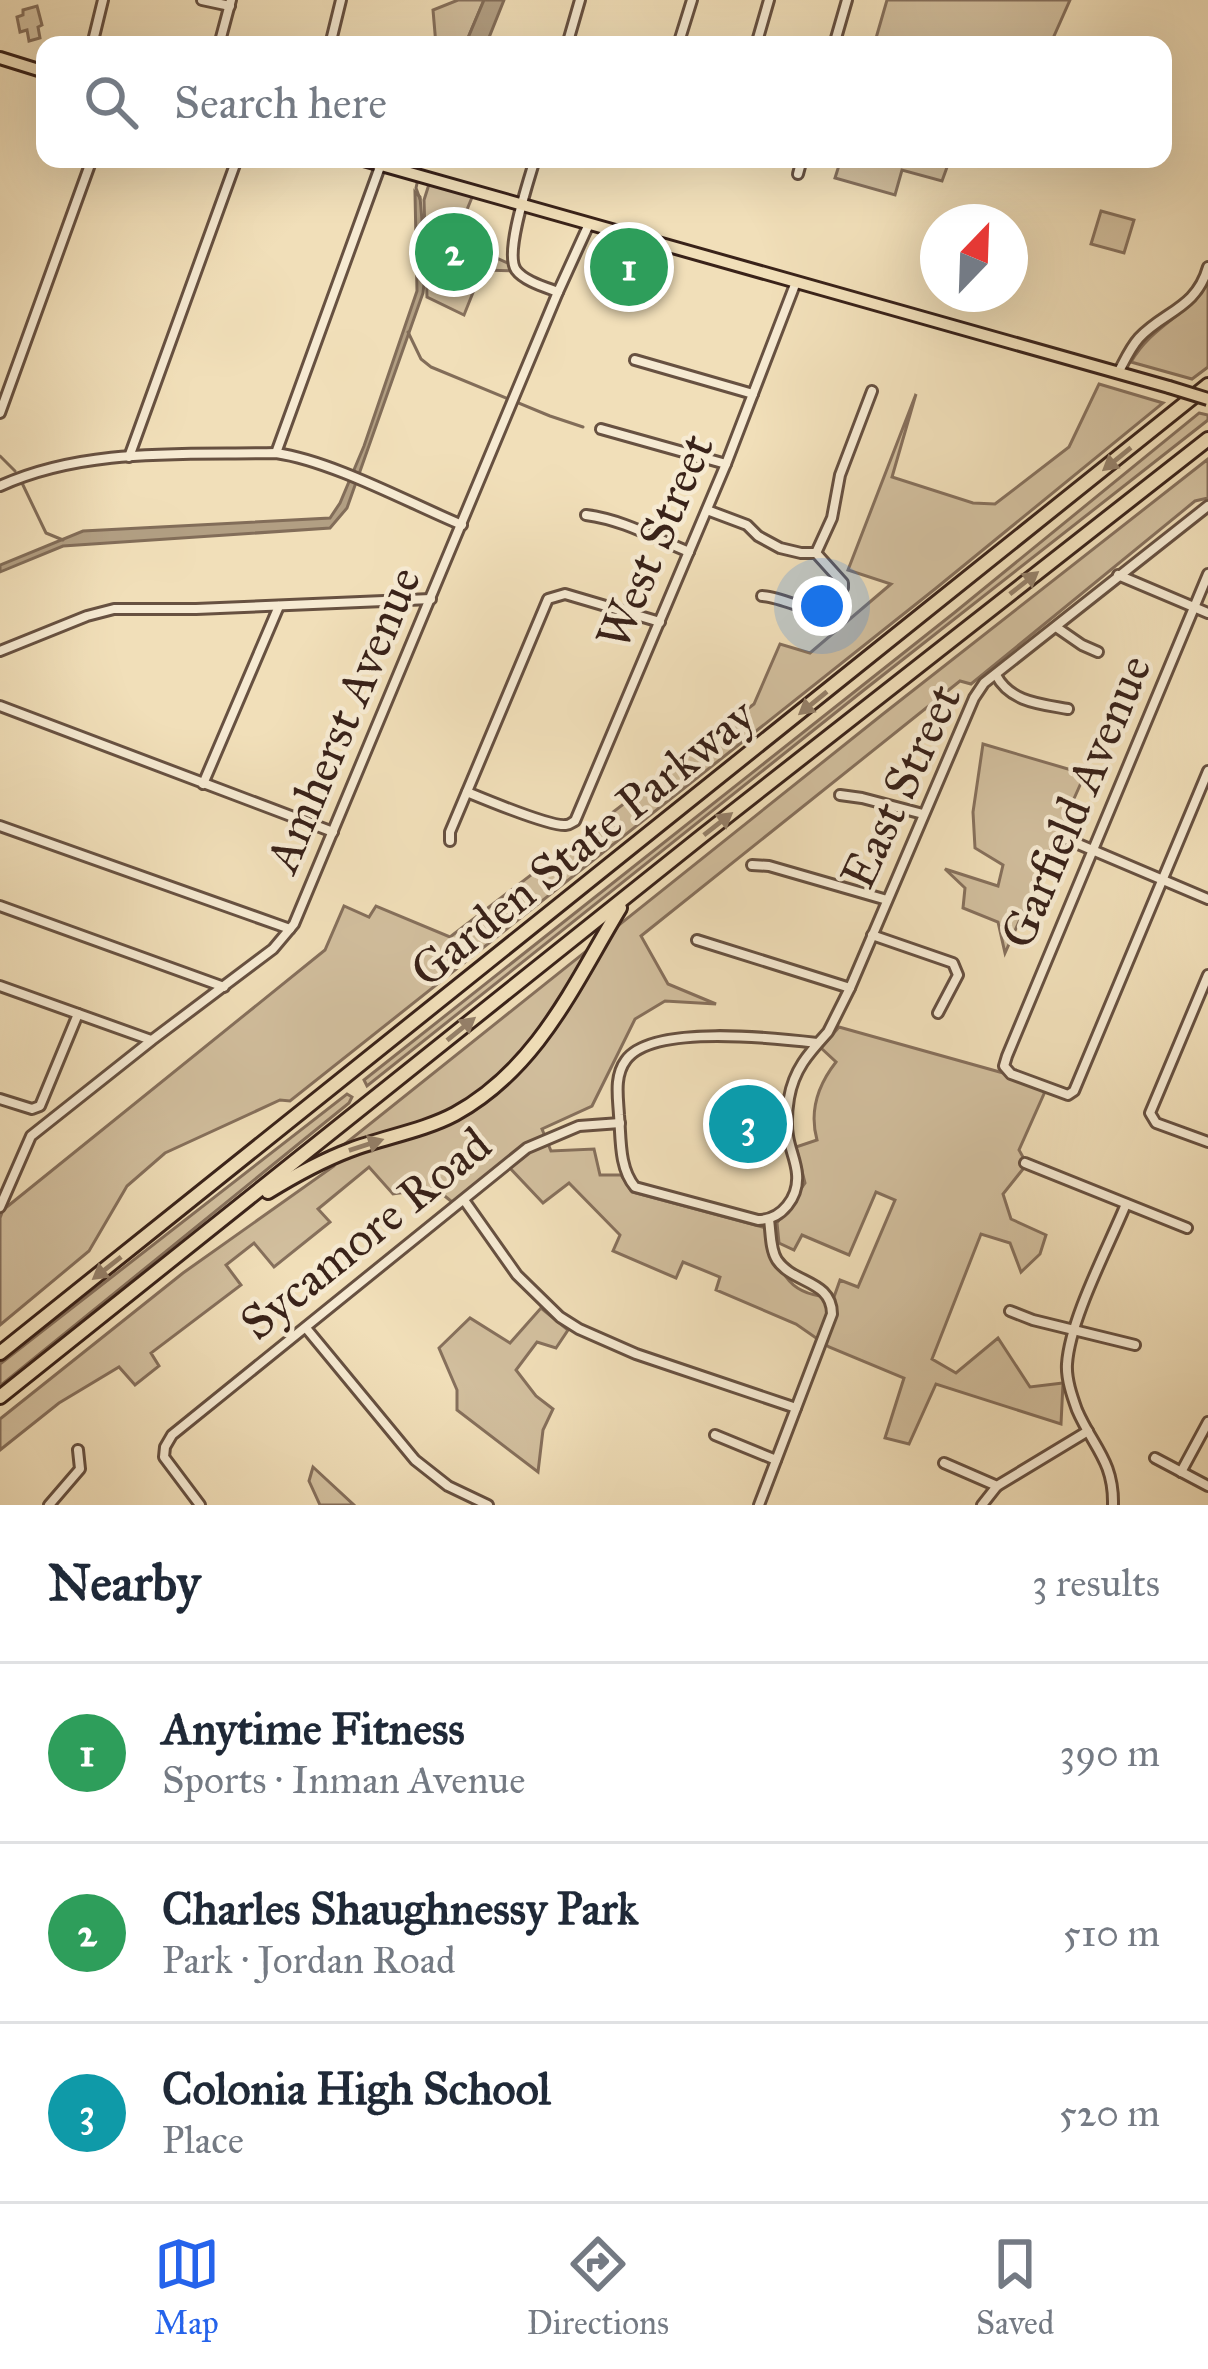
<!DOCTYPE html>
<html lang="en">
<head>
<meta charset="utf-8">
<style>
  :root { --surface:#fff; --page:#f6f6f7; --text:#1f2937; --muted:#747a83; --line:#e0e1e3; --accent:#2563eb }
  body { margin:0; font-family:"IM FELL Great Primer",serif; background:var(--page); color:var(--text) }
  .compass { position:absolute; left:920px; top:204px; width:108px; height:108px; border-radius:50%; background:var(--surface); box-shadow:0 12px 48px #0002; rotate:23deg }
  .you { position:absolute; left:822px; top:606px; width:42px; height:42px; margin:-30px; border:9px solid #fff; border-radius:50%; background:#1a73e8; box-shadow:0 0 0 18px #1a73e833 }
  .badge { display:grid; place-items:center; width:78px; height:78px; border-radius:50%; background:var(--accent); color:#fff; font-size:39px; font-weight:700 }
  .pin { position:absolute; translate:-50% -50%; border:6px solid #fff; box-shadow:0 3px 12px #0006 }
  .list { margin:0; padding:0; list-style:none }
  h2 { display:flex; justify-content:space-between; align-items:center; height:156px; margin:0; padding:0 48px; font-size:51px }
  h2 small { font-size:39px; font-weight:400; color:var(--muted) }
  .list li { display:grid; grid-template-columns:78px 1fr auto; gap:36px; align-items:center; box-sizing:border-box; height:180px; padding:0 48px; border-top:3px solid var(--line) }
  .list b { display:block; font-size:45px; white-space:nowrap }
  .list p { margin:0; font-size:39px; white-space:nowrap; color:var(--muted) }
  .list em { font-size:39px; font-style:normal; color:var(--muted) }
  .icon { flex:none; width:66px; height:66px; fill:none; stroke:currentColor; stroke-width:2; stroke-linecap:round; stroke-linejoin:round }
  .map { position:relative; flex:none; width:1208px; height:1505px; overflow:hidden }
  .search { position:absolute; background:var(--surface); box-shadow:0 12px 48px #0002; left:36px; right:36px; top:36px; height:132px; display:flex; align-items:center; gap:30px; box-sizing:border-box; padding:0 42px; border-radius:24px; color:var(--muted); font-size:45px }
  .sheet { height:696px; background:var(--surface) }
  nav { display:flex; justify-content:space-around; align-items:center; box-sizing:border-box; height:168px; border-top:3px solid var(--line); background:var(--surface); font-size:33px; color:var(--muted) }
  nav a { display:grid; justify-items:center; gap:6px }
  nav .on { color:var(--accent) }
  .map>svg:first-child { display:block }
</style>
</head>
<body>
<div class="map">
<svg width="1208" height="1505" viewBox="0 0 1208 1505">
  <rect width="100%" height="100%" fill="#f1dfb9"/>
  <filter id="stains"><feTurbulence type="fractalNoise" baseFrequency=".00167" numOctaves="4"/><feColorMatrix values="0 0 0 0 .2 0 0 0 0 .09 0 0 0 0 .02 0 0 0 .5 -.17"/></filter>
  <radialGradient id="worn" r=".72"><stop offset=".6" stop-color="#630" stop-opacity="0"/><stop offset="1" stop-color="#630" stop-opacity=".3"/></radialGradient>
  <g fill="#d2bf9e" stroke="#86705c" stroke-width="3">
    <path d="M458,0h26l-19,45h-29l-3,-35z"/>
    <path d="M887,0h183l-20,45h-176z"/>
    <path d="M37,6l5,19 -4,2 2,11 -11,3 -2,-11 -7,2 -3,-15 6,-2v-5z"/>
    <path d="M841,159h109l-8,22 -40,-11 -7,25 -60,-17z"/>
    <path d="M431,178l44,12 -20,49 59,27 3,5 -35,-1 -18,45 -37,-18 -3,-97z"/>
    <path d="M1101,211l33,9 -10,33 -33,-9z"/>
    <path d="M1208,283v84l-16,12 -61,-17c21,-37 55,-45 77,-79z"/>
    <path d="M1099,384l64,19 -228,186 -645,512 -10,-1 -115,53 -38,33 -38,65 -89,74v-107l3,-8 322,-260 19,-44 25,11 7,-11 74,31 304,-233 26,-60 30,9 81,-69 -43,-14 68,-176 -24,83 81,26 22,1 74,-57z"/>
    <path d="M1199,413l9,2v5l-344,270 -497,396 -3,-6 590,-467z"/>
    <path d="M1208,459v39l-13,3 -224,183 -11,-3 -319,255 27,48 48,20 -51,-3 -30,18 -43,87 -50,23 9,22 43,-2 6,26h21l11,17 134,36c14,40 18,69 68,69l6,-17 18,7 37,-87 -19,-8 -27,63 -47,-20 -8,15 -15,-7 -2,-20 28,-40 -9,-36 21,-7c-8,-29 1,-55 19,-78l-15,-14 18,-21 193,54 15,6 -28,63 8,14 -24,30 8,25 35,16 -6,19 -19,18 -11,-29 -29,-9 -49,125 24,14 42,-35 32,49 33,-4 -2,41 -125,-40 -27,60 -24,-6 19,-60 -75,-31 -33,-23 -80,-34 4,-13 -37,-15 -7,16 -63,-27 7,-16 -51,-52 -26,20 -35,-37 -51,40 -22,-18 -42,6 -24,-27 -51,42 12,13 -56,45 -20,-24 -28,22 15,20 -90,68 8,13 -24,19 -16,-18 -60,36 -59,47v-31l183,-146 151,-107 2,-15 547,-437z"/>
    <path d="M983,744l102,30 -80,179 -7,-31 -35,-14 2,-20 -20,-19 53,17 5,-21 -28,-17 -2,-36z"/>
    <path d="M347,1094l5,3 -3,6 -349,283v-22z"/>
    <path d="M541,1308l27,22 -12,18 -19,-6 -21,28 20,26 17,13 -10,21 -5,42 -81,-62v-20l-18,-42 31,-30 40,25z"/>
    <path d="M313,1467l41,38h-34l-11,-24z"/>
  </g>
  <g fill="#b29f83" stroke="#826d59" stroke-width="3">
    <path d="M484,0h20l-18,45h-21z"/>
    <path d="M415,192l5,5 6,70 -3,26 -76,215 -17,20 -267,18 -63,26v-7l83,-34 247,-13 10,-15 24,-57 53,-155z"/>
  </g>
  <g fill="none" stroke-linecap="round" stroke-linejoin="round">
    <g stroke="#826d59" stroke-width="3">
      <path d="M418,179l-2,9 4,11"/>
      <path d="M408,332l13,27 10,8 119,49 33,11"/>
      <path d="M0,456l15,15"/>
      <path d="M22,483l24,50 17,7"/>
    </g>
    <defs>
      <g id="minor">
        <path d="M202,0l28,6"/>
        <path d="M92,45l11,-45"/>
        <path d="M219,45l12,-45"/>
        <path d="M330,45l11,-45"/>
        <path d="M567,45l13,-45"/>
        <path d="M678,45l14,-45"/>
        <path d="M756,45l13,-45"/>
        <path d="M834,45l13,-45"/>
        <path d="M535,159c-6,21 -31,94 -19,111 8,11 29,17 42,22"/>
        <path d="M798,174l4,-15"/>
        <path d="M635,360l118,34"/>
        <path d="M1118,373c6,-11 12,-25 21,-35 25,-27 57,-29 69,-71"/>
        <path d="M0,413l92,-254"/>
        <path d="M601,429l125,35"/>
        <path d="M276,453l105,-289"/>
        <path d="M129,457l108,-298"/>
        <path d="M0,486c86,-39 184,-31 276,-33 56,8 133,50 186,72"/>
        <path d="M707,510l40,15 11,11 22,12 21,5h15"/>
        <path d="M586,515c38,5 68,23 103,37"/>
        <path d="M816,553l16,-35 8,-43 32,-84"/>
        <path d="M1208,574l-201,482 -3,10 7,8 57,21 6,-4 134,-320"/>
        <path d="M1118,575l90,38"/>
        <path d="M762,596c16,0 48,17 59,13 7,-2 17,-15 22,-21v-5l-27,-30"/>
        <path d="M1056,627l26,18 16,7"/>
        <path d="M0,651l87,-35 27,-7h82l235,-10"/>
        <path d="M996,675c14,27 44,29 72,34"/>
        <path d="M0,706l333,126"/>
        <path d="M203,784l76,-178"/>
        <path d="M467,792c17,7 84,35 99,33 4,0 6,-3 9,-4l151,-357 70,-182"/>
        <path d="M840,795l22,3 61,16"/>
        <path d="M0,826l290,103"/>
        <path d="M1064,838l144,61"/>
        <path d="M450,841v-9l98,-233 17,-5 95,28"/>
        <path d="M752,865l17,1 118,34"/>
        <path d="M0,906l224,81"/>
        <path d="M872,935l81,28 5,12 -20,38"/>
        <path d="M697,940l153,48"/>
        <path d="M1208,975l-58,138 6,10 52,19"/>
        <path d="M0,986l151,54"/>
        <path d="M817,1043c-42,-5 -165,-19 -191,17 -12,16 -8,37 -7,55 2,24 0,53 16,72l123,33c24,0 41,-23 39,-46 -1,-13 -7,-25 -9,-38 -2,-12 -1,-26 1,-38 5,-29 20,-45 39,-66l22,-44 124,-290 10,-15 224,-177"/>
        <path d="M0,1099l32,10 8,-3 38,-92"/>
        <path d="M1025,1163l162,65"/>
        <path d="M464,1200l53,75 43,42 19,12 57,25 160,54"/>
        <path d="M0,1207l31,-71 121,-96 121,-91 21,-25 264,-632 31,-68"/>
        <path d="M1010,1311l23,9 102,25"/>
        <path d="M306,1328l109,132 33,26 40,19"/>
        <path d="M715,1435l61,25"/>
        <path d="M1155,1458l53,28"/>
        <path d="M944,1463l53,23 91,-55"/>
        <path d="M1181,1472l27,-50"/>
        <path d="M49,1505l31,-36 -2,-19"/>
        <path d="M200,1505l-36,-48 1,-10 7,-12 355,-287 52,-22 41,-3"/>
        <path d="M759,1505l73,-191c0,-34 -39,-30 -55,-54 -7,-11 -6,-28 -8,-40"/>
        <path d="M982,1505l15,-19"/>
        <path d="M1113,1505c1,-44 -20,-58 -36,-95 -5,-14 -11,-31 -10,-46 3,-45 41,-116 59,-160"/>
      </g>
      <g id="major">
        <path d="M0,58l45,14"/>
        <path d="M360,159l809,228"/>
      </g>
      <g id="highway">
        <path d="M268,1192c26,-16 53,-31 82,-42 34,-13 73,-19 105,-36 83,-46 118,-128 165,-206"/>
        <path d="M0,1353l1208,-968"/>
        <path d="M0,1397l702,-561 506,-397"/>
      </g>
    </defs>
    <use href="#minor" stroke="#675141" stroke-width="14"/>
    <use href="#major" stroke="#392219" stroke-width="16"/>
    <use href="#highway" stroke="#392219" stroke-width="18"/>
    <use href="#minor" stroke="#f6ead2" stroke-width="8"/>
    <use href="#major" stroke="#f1dfb9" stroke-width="10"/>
    <use href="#highway" stroke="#f1dfb9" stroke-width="12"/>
    <defs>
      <path id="major-bridge" d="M1169,387l39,12"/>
    </defs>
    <use href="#major-bridge" stroke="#392219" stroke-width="16" stroke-linecap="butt"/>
    <use href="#major-bridge" stroke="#f1dfb9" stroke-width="10"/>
  </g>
  <defs><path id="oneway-solid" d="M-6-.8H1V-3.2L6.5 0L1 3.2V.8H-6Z" transform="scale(3)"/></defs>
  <g fill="#958069">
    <use href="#oneway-solid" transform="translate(1117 459) rotate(141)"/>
    <use href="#oneway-solid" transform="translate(1024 583) rotate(-38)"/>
    <use href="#oneway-solid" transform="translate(813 703) rotate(141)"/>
    <use href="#oneway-solid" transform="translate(718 824) rotate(-38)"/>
    <use href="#oneway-solid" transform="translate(461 1029) rotate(-39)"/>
    <use href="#oneway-solid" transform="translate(366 1145) rotate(-18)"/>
    <use href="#oneway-solid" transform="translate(107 1268) rotate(142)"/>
  </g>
  <g text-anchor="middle" stroke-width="9" stroke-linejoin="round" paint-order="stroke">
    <g font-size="48" fill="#392219" stroke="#f6ead2">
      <text transform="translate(654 541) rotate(-67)" y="17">West Street</text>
      <text transform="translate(342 719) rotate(-67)" y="17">Amherst Avenue</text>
      <text transform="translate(900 786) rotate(-65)" y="17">East Street</text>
      <text transform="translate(1075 801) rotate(-67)" y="17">Garfield Avenue</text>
      <text transform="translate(582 842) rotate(-39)" y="17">Garden State Parkway</text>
      <text transform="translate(365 1233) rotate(-39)" y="17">Sycamore Road</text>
    </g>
  </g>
  <rect width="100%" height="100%" filter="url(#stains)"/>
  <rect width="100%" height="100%" fill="url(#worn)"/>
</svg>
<svg class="compass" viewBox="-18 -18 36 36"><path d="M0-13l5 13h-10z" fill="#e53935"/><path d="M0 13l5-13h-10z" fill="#747a83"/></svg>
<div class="you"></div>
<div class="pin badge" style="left:629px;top:267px;background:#2e9e5b">1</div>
<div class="pin badge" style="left:454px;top:252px;background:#2e9e5b">2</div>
<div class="pin badge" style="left:748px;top:1124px;background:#0f9aa8">3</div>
<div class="search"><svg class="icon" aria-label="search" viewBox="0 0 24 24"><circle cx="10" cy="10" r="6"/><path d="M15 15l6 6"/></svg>Search here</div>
</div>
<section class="sheet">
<h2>Nearby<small>3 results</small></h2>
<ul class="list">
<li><span class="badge" style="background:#2e9e5b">1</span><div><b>Anytime Fitness</b><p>Sports · Inman Avenue</p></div><em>390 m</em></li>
<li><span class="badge" style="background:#2e9e5b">2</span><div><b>Charles Shaughnessy Park</b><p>Park · Jordan Road</p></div><em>510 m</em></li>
<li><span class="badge" style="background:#0f9aa8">3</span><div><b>Colonia High School</b><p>Place</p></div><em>520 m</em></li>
</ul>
</section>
<nav>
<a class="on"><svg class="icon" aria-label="map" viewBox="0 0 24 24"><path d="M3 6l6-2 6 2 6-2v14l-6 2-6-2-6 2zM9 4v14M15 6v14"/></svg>Map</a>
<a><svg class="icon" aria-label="directions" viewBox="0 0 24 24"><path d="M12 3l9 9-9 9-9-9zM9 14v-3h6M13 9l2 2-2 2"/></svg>Directions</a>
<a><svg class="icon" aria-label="saved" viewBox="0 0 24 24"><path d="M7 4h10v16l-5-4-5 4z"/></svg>Saved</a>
</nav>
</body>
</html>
